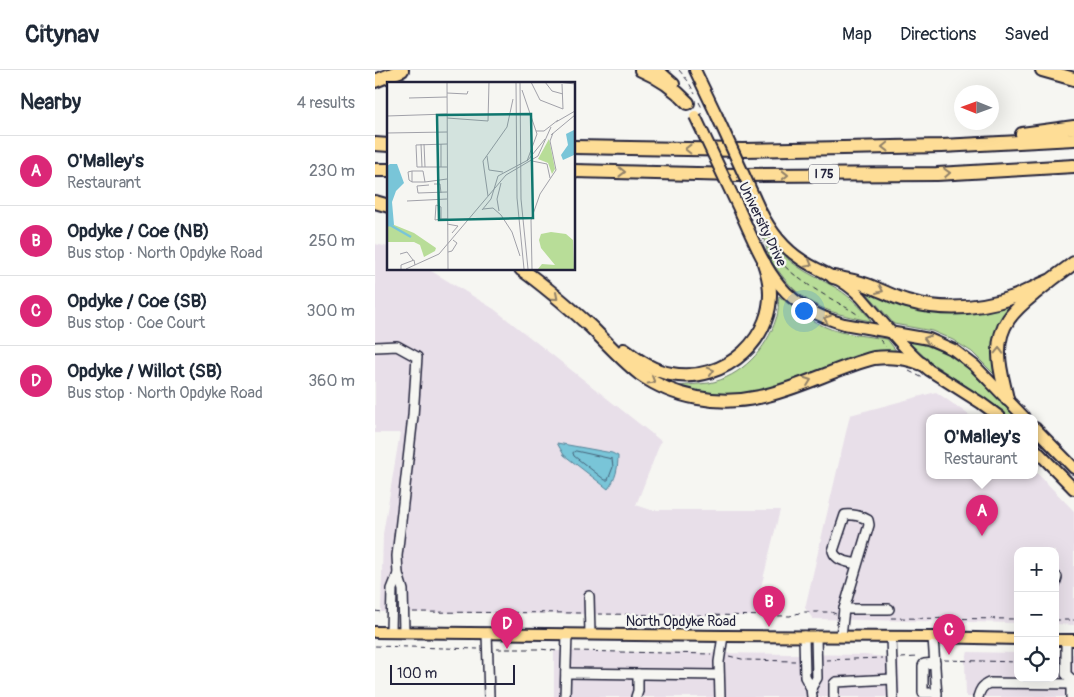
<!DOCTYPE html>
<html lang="en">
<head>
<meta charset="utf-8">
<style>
  :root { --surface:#fff; --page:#f2f2f3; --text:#1f2937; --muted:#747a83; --line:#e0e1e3; --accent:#db2777 }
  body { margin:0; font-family:Pangolin,sans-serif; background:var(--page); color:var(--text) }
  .controls { position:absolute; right:15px; bottom:15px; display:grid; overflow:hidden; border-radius:10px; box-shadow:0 5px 20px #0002 }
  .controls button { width:45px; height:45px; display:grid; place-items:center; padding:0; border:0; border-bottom:1px solid var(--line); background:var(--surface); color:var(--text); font:25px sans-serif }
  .compass { position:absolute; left:579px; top:15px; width:45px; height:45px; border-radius:50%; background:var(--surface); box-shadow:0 5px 20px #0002; rotate:271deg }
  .scale { position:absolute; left:15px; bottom:12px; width:125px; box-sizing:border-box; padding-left:5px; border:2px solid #22223b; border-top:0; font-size:14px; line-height:18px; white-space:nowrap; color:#22223b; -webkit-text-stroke:4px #f6f6f2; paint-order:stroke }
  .you { position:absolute; left:428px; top:240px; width:18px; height:18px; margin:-12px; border:4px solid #fff; border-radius:50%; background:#1a73e8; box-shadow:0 0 0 8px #1a73e833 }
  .badge { display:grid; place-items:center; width:32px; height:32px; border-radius:50%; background:var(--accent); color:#fff; font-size:16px; font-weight:700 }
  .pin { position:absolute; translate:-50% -41px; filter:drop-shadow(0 1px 2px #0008) }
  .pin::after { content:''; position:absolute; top:26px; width:18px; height:15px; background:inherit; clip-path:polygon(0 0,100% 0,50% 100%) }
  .popup { position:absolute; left:551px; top:344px; width:112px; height:65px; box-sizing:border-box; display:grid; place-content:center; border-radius:10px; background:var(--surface); filter:drop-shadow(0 1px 4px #0005); font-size:16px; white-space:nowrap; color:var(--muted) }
  .popup b { font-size:19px; color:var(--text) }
  .popup::after { content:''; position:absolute; left:50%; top:100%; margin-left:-10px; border:10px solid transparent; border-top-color:var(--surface) }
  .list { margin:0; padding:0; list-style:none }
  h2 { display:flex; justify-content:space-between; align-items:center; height:65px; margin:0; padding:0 20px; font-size:21px }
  h2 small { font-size:16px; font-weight:400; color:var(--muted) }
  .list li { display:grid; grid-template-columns:32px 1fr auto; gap:15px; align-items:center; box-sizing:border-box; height:70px; padding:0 20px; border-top:1px solid var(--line) }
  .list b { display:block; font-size:19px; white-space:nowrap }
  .list p { margin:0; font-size:16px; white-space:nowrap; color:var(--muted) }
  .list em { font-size:16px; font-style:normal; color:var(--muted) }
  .icon { flex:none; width:28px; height:28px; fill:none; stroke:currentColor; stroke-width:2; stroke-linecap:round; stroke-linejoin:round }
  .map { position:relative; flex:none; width:699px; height:627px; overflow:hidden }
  header { display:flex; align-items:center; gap:30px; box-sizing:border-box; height:70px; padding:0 25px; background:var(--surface); border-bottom:1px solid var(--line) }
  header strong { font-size:24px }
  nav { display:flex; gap:28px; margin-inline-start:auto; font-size:18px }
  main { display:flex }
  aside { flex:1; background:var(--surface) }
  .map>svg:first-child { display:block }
</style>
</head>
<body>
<header>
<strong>Citynav</strong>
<nav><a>Map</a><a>Directions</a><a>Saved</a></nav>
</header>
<main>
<aside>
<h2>Nearby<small>4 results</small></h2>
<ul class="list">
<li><span class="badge">A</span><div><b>O'Malley's</b><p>Restaurant</p></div><em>230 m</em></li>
<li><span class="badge">B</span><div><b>Opdyke / Coe (NB)</b><p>Bus stop · North Opdyke Road</p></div><em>250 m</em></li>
<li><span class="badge">C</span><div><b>Opdyke / Coe (SB)</b><p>Bus stop · Coe Court</p></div><em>300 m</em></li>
<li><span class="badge">D</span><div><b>Opdyke / Willot (SB)</b><p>Bus stop · North Opdyke Road</p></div><em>360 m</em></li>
</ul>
</aside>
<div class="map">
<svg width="699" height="627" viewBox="0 0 699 627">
  <rect width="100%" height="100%" fill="#f6f6f2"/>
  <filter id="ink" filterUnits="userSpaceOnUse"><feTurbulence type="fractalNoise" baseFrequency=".02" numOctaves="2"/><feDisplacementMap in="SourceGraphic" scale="10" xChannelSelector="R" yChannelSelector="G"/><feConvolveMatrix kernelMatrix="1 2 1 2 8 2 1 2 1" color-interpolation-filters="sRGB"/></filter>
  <g filter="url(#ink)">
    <g fill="#e8dfe9">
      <path d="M0,174l14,3v22h39l66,40 167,132 -25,64 15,5h129l-26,106 -373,-4 2,-78 17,-101h-25z"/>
      <path d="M561,322l36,25h-43v58h106v-4l39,40v114l-19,-1v-73h-37v72l-205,-4 -8,-11 45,-193z"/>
      <path d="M179,581l310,4 35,3 1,39h-346z"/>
      <path d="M593,582l50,1v25h37v-24h19v43h-108l-1,-36z"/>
    </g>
    <g fill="#b8dd98" stroke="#6d806a">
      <path d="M390,163c9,13 19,24 32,33 11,8 23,13 34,19 15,8 31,22 40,36 -39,-7 -67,-15 -91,-48 -5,-6 -10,-13 -12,-20 -2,-5 -3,-13 -4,-19z"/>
      <path d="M493,221l17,8 125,5 1,3 -16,66 -1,1 -22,-22 -19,-12 -21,-9 -38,-7 -27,-31z"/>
      <path d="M404,226c18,16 38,30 61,36 15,3 31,5 47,7l10,13 -8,-1 -15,2 -113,39 -20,3 -42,-2 -21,-7c10,-1 20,-2 31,-3 32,-6 58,-34 67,-64 3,-7 2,-16 3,-23z"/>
      <path d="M536,272l11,2 20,7 21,13 53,53h-7l-29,-22 -50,-33 -20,-19z"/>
    </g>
    <path fill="#79c5d8" stroke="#568499" d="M182,373l55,10 6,3c0,12 -2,23 -10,33l-44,-34z"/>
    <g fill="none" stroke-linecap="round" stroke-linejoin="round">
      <path stroke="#45637a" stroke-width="1" d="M201,381l36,8 1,8 -5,13h-3l-31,-24 -1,-3z"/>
      <defs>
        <g id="minor">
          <path d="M0,277l22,-1 20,11 -4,59 -16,140 1,18 5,16 1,42"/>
          <path d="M680,514l2,-7"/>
          <path d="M214,526l1,38"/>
          <path d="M469,539l25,-84 -1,-5c-6,-4 -16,-6 -23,-5l-12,36c3,10 15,11 24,13"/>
          <path d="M16,562l1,-43 6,-15"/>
          <path d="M112,563l2,64"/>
          <path d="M429,566l1,41 6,11 1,9"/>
          <path d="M466,566l3,-27h45"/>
          <path d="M516,567l2,60"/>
          <path d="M558,567l4,60"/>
          <path d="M691,571v33l5,5v18"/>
          <path d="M560,593l-11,1 -1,2v27h14"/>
          <path d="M191,603l153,2"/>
          <path d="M436,618l6,-10 -1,-42"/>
          <path d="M190,627l2,-63"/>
          <path d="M261,627l2,-6v-17"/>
          <path d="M345,627l-1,-35 4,-26"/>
          <path d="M459,627v-13l2,-2 56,-3"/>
          <path d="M603,627c2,-7 4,-11 11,-14l82,1"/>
        </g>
        <g id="major">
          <path d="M283,0l16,14"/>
          <path d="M320,0l22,46"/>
          <path d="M364,139c26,57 39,97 105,115l85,15 25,11 21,16 49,51"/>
          <path d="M385,140c10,20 23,38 42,50 10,7 21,11 31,17 11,5 20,12 28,20 22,25 42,52 68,73l52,33 19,14"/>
          <path d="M660,358l39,40"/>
          <path d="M660,379l39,40"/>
          <path d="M0,562l348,4 210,1 85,2"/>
          <path d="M680,570h19"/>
        </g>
        <g id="highway">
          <path d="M266,0c19,8 33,18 47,33"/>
          <path d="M667,0l32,9"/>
          <path d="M0,11l27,-11"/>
          <path d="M647,64l52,-7"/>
          <path d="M0,74l14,1"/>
          <path d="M199,77l169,3 199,-4 132,-7"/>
          <path d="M0,100h14"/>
          <path d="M199,101l163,4 200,-1 137,-8"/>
          <path d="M0,132l14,4"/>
          <path d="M146,199c24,17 48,38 70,58 16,16 31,33 49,47 34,24 79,32 119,23 40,-8 76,-29 115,-39 17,-2 32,-1 48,6"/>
          <path d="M458,207c12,2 23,4 34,8 14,5 26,12 40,16 35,10 72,8 107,-4 12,-5 23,-11 35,-16"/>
          <path d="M249,280c15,11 29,21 47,24 54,10 107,-37 98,-92 -1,-7 -3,-13 -5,-19"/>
          <path d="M632,329c-3,-15 -8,-30 -8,-45 -1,-29 15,-44 35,-60 13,-11 26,-21 40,-31"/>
        </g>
      </defs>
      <use href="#minor" stroke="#22223b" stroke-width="12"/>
      <use href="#major" stroke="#22223b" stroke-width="14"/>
      <use href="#highway" stroke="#22223b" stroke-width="16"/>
      <g stroke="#22223b" stroke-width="1" stroke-dasharray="5 4" stroke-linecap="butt">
        <path d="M304,0l9,11 7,13"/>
        <path d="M324,32l4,8"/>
        <path d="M388,168c20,37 57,54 91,74l6,4"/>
        <path d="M505,270l6,7"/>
        <path d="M534,301l14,7"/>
        <path d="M0,541l7,1"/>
        <path d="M38,542l169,1"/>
        <path d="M223,544l192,2 12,-4h29l5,2"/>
        <path d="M516,548l127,1"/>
        <path d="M680,550h19"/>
        <path d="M0,576l103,3"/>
        <path d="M122,579h43l18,2"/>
        <path d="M200,581l136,3"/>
        <path d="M354,586l17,4 49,1"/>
        <path d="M526,588l16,-1"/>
        <path d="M451,590l56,-2"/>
        <path d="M569,590l74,2"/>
      </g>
      <use href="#minor" stroke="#f6f6f2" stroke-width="9"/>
      <use href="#major" stroke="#fedd96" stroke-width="10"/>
      <use href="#highway" stroke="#fedd96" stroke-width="12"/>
      <defs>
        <g id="major-bridge">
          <path d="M320,46l44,93"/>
          <path d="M342,46l43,94"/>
        </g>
      </defs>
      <use href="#major-bridge" stroke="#22223b" stroke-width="14" stroke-linecap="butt"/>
      <use href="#major-bridge" stroke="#fedd96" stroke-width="10"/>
    </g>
    <defs><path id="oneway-chevron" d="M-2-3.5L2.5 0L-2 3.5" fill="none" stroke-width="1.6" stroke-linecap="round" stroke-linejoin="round" transform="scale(1.25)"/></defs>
    <g stroke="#908068">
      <use href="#oneway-chevron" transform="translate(510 77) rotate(179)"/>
      <use href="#oneway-chevron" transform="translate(313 79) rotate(-179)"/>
      <use href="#oneway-chevron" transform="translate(247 102) rotate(1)"/>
      <use href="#oneway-chevron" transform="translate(572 103) rotate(-3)"/>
      <use href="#oneway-chevron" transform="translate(410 105)"/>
      <use href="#oneway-chevron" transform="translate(434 194) rotate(29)"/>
      <use href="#oneway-chevron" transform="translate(505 220) rotate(24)"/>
      <use href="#oneway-chevron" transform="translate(180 227) rotate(41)"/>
      <use href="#oneway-chevron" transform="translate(452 249) rotate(-159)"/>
      <use href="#oneway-chevron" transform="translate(552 269) rotate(-164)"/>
      <use href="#oneway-chevron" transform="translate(624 281) rotate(-89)"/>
      <use href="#oneway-chevron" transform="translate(336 301) rotate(-17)"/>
      <use href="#oneway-chevron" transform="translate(277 311) rotate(30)"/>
      <use href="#oneway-chevron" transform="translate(433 311) rotate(-20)"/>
    </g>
  </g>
  <g text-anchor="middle" stroke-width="4.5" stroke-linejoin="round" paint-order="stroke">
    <rect fill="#f6f6f2" stroke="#626272" stroke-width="1" x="434" y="94.5" width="30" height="19" rx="4"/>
    <g font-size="12" font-weight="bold" fill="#22223b">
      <text x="449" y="108">I 75</text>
    </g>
    <g font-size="14" fill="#22223b" stroke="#f6f6f2">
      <text transform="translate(388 154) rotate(64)" y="5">University Drive</text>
      <text x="306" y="556">North Opdyke Road</text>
    </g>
  </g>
  <g transform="translate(12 12)">
    <rect width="188" height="188" fill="#f6f6f2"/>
    <path d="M162,57l6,30 -3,5 -4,-11 -10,-4zM0,140l27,11 22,15 -1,3 -11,6 -4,-12 -6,-3h-27zM164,150l15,2 7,6 1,29h-36l4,-5 13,1 -14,-17 -2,-8 2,-6z" fill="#b8dd98"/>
    <path d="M187,48v25l-11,5 -2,-5 7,-10 -2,-11zM3,82h7l7,19 -8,8 -4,11 2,23 -7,2v-61z" fill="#79c5d8"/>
    <path fill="none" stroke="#79c5d8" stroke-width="2.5" d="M3,143l21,12"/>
    <path fill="none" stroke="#a1a1a9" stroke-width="1" d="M60,0l1,187M129,0l1,116 7,71M133,0l1,117 7,70M144,0l9,18 23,9 -1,-25M158,0l7,9 11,3M171,0l17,2M135,8l15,44 -10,27M60,11l20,1 1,-3M22,16l38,-1M0,34l60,-2M60,36l41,3 1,-39M169,40l19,-11M149,49h8l14,-11M0,51l60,-1M164,53l24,-20M34,62l1,23M37,62l1,23M54,62v23M60,62l-31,1 1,22h30M100,74l2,14 14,2M145,79l15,3 3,14M25,89l-4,1 1,8 3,2M38,100h-13v-11h11l2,11 22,-3M47,102h6l1,9M42,103l-12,1 1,7 29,-1M101,114l-5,-35 24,-34 6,-28M20,119l40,-2M96,127l10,-1 8,7 11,17 8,24M95,128l9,-11 7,-23 30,-16 17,-21M112,129l-2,-12 4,-16M54,137v-12l-5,-2 -1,15 6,-1h6M60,142l11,2 -6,7M61,170l4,-1 5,-8 -4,-3M13,172l7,-2 6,8M14,187v-4l13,-5 1,5M19,187l33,-15 67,-79 32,-19 13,-29M145,187l-1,-49 9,-26 16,-24 -6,-29 3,-8"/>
    <path fill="#0f766e" fill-opacity="0.15" stroke="#0f766e" stroke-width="2.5" d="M144,32l2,104 -94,2 -2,-105z"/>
    <rect width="188" height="188" fill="none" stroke="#22223b" stroke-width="2.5"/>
  </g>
</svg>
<div class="controls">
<button>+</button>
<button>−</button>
<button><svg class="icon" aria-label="locate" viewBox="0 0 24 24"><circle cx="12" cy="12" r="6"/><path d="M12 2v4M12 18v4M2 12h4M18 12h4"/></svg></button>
</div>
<svg class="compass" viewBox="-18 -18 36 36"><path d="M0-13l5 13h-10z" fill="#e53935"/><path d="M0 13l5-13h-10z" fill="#747a83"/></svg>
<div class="scale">100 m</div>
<div class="you"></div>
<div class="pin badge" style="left:607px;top:466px">A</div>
<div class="popup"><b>O'Malley's</b>Restaurant</div>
<div class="pin badge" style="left:394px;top:557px">B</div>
<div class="pin badge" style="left:574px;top:585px">C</div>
<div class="pin badge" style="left:132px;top:579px">D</div>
</div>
</main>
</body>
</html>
